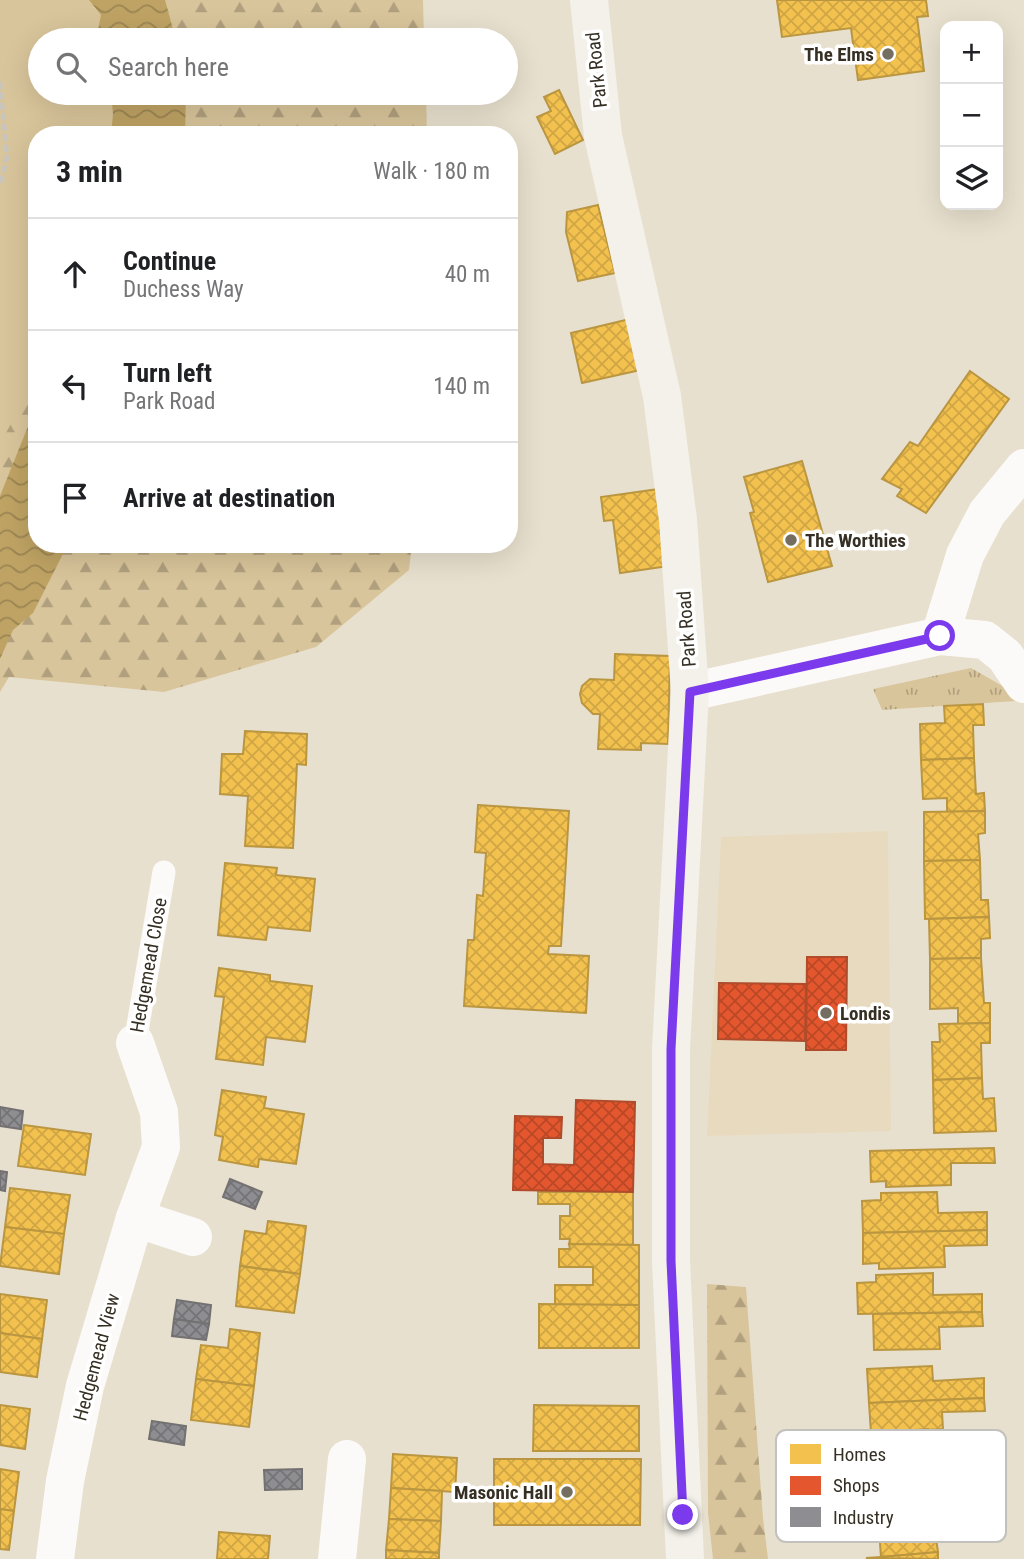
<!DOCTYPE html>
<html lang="en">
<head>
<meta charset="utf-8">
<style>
  :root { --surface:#fff; --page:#f6f6f6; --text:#202124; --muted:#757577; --line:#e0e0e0 }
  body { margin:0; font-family:"Roboto Condensed",sans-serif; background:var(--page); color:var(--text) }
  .controls { position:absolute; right:21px; top:21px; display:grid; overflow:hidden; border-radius:14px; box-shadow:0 7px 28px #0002 }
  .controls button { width:63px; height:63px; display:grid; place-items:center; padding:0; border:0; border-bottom:2px solid var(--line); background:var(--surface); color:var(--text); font:35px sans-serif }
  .stop { position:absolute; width:21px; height:21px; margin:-16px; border:5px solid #7c3aed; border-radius:50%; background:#fff }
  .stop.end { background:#7c3aed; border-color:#fff; box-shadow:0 2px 7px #0008 }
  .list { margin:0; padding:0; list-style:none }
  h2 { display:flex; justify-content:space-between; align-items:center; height:91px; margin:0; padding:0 28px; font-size:30px }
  h2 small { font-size:23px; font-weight:400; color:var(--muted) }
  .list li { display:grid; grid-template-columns:46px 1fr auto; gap:21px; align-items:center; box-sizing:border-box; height:112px; padding:0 28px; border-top:2px solid var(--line) }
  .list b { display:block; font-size:26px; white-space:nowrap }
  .list p { margin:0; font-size:23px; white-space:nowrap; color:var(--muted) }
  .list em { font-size:23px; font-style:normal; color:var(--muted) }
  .icon { flex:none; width:38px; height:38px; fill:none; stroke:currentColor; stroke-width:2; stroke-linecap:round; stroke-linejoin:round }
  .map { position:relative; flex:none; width:1024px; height:1559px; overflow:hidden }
  .search { position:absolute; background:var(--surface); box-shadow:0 7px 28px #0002; left:28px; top:28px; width:490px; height:77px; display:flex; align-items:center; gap:18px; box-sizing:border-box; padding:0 24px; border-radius:38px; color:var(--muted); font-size:26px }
  .panel { position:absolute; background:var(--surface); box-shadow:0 7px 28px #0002; left:28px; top:126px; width:490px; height:427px; border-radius:28px }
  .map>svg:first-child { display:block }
</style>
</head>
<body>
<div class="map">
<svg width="1024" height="1559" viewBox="0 0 1024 1559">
  <defs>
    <pattern id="grass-tufts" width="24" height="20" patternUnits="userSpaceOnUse" patternTransform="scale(1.75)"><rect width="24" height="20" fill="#d9c59b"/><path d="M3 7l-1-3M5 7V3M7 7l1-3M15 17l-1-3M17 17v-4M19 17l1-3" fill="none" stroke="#b1a07e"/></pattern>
    <pattern id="forest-firs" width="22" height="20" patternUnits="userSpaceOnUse" patternTransform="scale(1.75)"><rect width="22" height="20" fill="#d9c59b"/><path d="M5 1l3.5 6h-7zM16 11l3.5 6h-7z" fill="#b1a07e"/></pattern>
    <pattern id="water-waves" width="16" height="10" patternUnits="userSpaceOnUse" patternTransform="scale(1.75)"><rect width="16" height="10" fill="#bfa364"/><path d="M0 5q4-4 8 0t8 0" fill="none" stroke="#9c8552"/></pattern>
    <pattern id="homes-cross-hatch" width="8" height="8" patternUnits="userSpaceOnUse" patternTransform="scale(1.75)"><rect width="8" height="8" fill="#f2c14e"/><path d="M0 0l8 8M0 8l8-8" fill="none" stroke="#d0a644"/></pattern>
    <pattern id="shops-cross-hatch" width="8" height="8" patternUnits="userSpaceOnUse" patternTransform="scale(1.75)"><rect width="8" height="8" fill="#e4572e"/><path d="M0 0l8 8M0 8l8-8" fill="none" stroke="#ba4827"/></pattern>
    <pattern id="industry-cross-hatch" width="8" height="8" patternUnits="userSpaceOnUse" patternTransform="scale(1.75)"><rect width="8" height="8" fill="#8d8d92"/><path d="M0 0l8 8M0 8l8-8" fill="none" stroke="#747477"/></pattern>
  </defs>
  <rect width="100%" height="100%" fill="#e8e0ce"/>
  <path fill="#e8dabe" d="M888,831l3,300 -184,5 14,-299z"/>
  <path fill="url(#grass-tufts)" d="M971,668l35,20 9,13 -133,9 -9,-21z"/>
  <g fill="url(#forest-firs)">
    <path d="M38,0h385l1,40h-383z"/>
    <path d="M50,93h376l1,42h-369z"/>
    <path d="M37,358v186h375l-3,26 -93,77 -152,45 -155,-15 -9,15v-274z"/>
    <path d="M707,1284l39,3 17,231 5,41h-55l-5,-46z"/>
  </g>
  <path fill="#d9c59b" d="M0,0h92l8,40h-60v53h66v42h-69v241l-37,68z"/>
  <g fill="url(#water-waves)">
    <path d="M89,0h76l11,40h-80l5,-25z"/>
    <path d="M111,93h75l-1,42h-74l2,-21z"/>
    <path d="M37,404v140h31l-35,69 -20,17 -13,29v-163z"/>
  </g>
  <g fill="url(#homes-cross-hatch)" stroke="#ba9641" stroke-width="2">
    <path d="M777,0h149l2,16 -11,1 7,54 -66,9 -7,-52 -69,9z"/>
    <path d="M559,90l24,50 -28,14 -18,-37 14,-6 -7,-14z"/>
    <path d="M598,205l17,68 -37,8 -12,-49 1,-20z"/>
    <path d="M634,318l11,51 -63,14 -11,-50z"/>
    <path d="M970,371l39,28 -83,114 -29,-17 5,-7 -20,-10 28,-37 8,4z"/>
    <path d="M802,461l30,105 -64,16 -18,-69 4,-1 -10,-35z"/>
    <path d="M659,489l10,77 -49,7 -7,-53 -9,1 -3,-24z"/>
    <path d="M615,654l55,2 -2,88 -27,-1v7l-43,-1 2,-35h-7l-11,-11 -2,-9 2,-8 8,-7 24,1z"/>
    <path d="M983,704l1,21h-11l1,33 -53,2 -1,-36 25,-1 -1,-17z"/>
    <path d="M245,731l62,3 -1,31 -9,-1 -4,84 -48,-2 3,-50 -28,-2 2,-40h21z"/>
    <path d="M974,758l2,36 8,-1 1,18 -38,1v-14l-24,1 -2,-39z"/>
    <path d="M478,805l91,6 -8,135h-12l-1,8 41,2 -3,57 -122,-7 4,-66h6l3,-45 6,1 3,-43 -11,-1z"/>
    <path d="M985,811v22l-7,1 2,26 -56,1v-49z"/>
    <path d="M980,860l1,40h7l1,17 -64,2 -1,-58z"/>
    <path d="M225,863l52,5 -1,7 39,4 -5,52 -42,-4 -2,13 -48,-5z"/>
    <path d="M989,917l1,21 -9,1v19l-51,1 -1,-40z"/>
    <path d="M981,958l3,45h6v20l-32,1v-16l-28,1v-50z"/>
    <path d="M219,968l51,7v6l42,5 -7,56 -39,-5 -3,28 -47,-6 8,-62 -9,-1z"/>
    <path d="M990,1023v20h-9l1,35 -49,2 -1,-38h8l-1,-18z"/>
    <path d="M982,1078l1,21 11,-1 2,33 -62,2 -1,-53z"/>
    <path d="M222,1090l44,7 -2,11 40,6 -8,50 -37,-5 -1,8 -39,-7 4,-23 -8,-2z"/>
    <path d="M24,1125l67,9 -6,41 -67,-9z"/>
    <path d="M994,1148l1,15h-44v22l-65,2v-6l-15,1 -1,-31z"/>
    <path d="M10,1188l60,7 -6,39 -59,-7z"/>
    <path d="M538,1192h95v53l-64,-1 1,-5h-10v-23h10v-12h-32z"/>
    <path d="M937,1192l1,21 49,-1v18l-124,3 -1,-32 19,-1v-7z"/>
    <path d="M268,1221l38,5 -6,48 -60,-8 5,-35 21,3z"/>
    <path d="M5,1227l59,7 -5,40 -59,-8z"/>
    <path d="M987,1230v15l-43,1 1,21 -66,2v-6l-16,1v-31z"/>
    <path d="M569,1244l70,1v60h-84v-20h38v-18h-34v-18h11z"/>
    <path d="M240,1266l60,8 -6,39 -58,-7z"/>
    <path d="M933,1273v22l49,-1v18l-124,2 -1,-31 19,-1v-7z"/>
    <path d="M0,1294l47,6 -5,39 -42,-6z"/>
    <path d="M539,1304l100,1v43h-100z"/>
    <path d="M982,1312l1,14 -44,1 1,22 -66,1 -1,-36z"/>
    <path d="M230,1329l30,4 -6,53 -58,-7 5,-34 27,3z"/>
    <path d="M0,1333l42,6 -5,38 -37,-5z"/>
    <path d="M932,1366l1,15 51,-3v20l-115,5 -2,-34z"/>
    <path d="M196,1379l58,7 -5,41 -58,-7z"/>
    <path d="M984,1398l1,13 -43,1 1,17 -72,4 -2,-30z"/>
    <path d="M0,1405l30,4 -5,40 -25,-4z"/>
    <path d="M534,1405l105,1v45h-106z"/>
    <path d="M928,1429l1,16 39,-2 1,15 -95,7 -3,-32z"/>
    <path d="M393,1454l64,4 -2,34 -64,-4z"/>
    <path d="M494,1459h147l-1,66h-146z"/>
    <path d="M0,1469l19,3 -5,39 -14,-2z"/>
    <path d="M391,1488l51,3 -1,30 -52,-2z"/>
    <path d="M0,1509l14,2 -5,39 -9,-1z"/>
    <path d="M389,1519l52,2 -2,32 -53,-3z"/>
    <path d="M975,1522v13l-39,3 2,14 -57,5 -2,-27z"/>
    <path d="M219,1532l51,4 -2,23h-51z"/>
    <path d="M386,1550l53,3v6h-53z"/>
    <path d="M938,1552v7l-72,-1 15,-1z"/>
  </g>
  <g fill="url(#shops-cross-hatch)" stroke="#b04b2b" stroke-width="2">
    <path d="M807,957h40l-1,93h-40z"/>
    <path d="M719,983l87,1 -1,57 -87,-2z"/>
    <path d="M576,1100l59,2 -2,90 -120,-2 2,-74 47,1 -1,21h-18v26l31,1z"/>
  </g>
  <g fill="url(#industry-cross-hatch)" stroke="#737171" stroke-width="2">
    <path d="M0,1107l23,4 -2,18 -21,-3z"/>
    <path d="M0,1171l7,1 -2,19 -5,-1z"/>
    <path d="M230,1179l32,13 -7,17 -32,-12z"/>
    <path d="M177,1300l34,5 -2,19 -35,-5z"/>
    <path d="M174,1319l35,5 -3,16 -34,-4z"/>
    <path d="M152,1421l34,5 -2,19 -35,-6z"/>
    <path d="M302,1469v20l-37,1 -1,-20z"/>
  </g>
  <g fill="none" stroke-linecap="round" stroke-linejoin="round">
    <path stroke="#c8c4be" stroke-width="4.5" stroke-dasharray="7 3.5" stroke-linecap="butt" d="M0,82l7,75 -7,29"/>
    <path stroke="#fcfaf8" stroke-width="23" d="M135,1043l29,-171"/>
    <g stroke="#fcfaf8" stroke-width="38">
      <path d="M940,636l25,-81 22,-42 37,-45"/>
      <path d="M690,692l250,-56 45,4 20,16 19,28"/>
      <path d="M135,1218l58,19"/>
      <path d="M55,1559l10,-78 20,-95 50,-168 26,-71 -2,-35 -24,-69"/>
      <path d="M337,1559l10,-100"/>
    </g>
    <path stroke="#f4f1ea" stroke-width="38" d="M589,0l14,136 59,260 16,124 12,172 -19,357v212l14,298"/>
  </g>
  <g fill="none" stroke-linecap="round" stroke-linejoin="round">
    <path stroke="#7c3aed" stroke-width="9" d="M683,1515l-12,-254v-212l19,-357 250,-56"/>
  </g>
  <g fill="#746e60" stroke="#fff" stroke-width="2.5">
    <circle cx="888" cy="54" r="7"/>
    <circle cx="791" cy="540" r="7"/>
    <circle cx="826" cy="1013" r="7"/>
    <circle cx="567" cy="1492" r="7"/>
  </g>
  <g text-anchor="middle" stroke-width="7" stroke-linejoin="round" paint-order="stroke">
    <g font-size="19" font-weight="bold" fill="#363024" stroke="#fff" text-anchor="end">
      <text x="874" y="61">The Elms</text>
      <text x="805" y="547" text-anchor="start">The Worthies</text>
      <text x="840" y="1020" text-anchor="start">Londis</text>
      <text x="553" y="1499">Masonic Hall</text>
    </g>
    <g font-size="19" fill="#363024" stroke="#fff">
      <text transform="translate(596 70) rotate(-96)" y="7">Park Road</text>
      <text transform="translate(686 629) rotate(-94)" y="7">Park Road</text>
      <text transform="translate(148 965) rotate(-80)" y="7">Hedgemead Close</text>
      <text transform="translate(96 1357) rotate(-75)" y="7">Hedgemead View</text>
    </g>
  </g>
  <rect x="776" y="1430" width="230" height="112" rx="10" fill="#fff" stroke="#c3c1bd" stroke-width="2"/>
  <rect x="790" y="1444" width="31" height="20" fill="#f2c14e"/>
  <rect x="790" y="1476" width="31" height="19" fill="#e4572e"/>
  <rect x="790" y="1507" width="31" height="20" fill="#8d8d92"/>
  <g font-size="19" fill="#363024">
    <text x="833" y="1461">Homes</text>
    <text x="833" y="1492">Shops</text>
    <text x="833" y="1524">Industry</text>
  </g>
</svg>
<div class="controls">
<button>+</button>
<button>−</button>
<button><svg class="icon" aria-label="layers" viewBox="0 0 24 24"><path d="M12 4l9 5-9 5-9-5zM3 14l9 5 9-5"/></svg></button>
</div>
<div class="stop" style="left:940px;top:636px"></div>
<div class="stop end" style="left:683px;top:1515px"></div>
<div class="search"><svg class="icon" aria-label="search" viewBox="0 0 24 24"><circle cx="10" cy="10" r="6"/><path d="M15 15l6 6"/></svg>Search here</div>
<section class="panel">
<h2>3 min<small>Walk · 180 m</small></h2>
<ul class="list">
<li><svg class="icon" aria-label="ahead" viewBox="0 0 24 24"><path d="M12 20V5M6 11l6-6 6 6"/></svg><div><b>Continue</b><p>Duchess Way</p></div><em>40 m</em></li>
<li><svg class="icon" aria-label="left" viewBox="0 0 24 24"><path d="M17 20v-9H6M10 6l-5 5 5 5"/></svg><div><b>Turn left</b><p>Park Road</p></div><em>140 m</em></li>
<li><svg class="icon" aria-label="arrive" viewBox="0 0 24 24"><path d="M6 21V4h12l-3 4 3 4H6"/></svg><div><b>Arrive at destination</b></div></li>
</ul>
</section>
</div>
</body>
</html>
